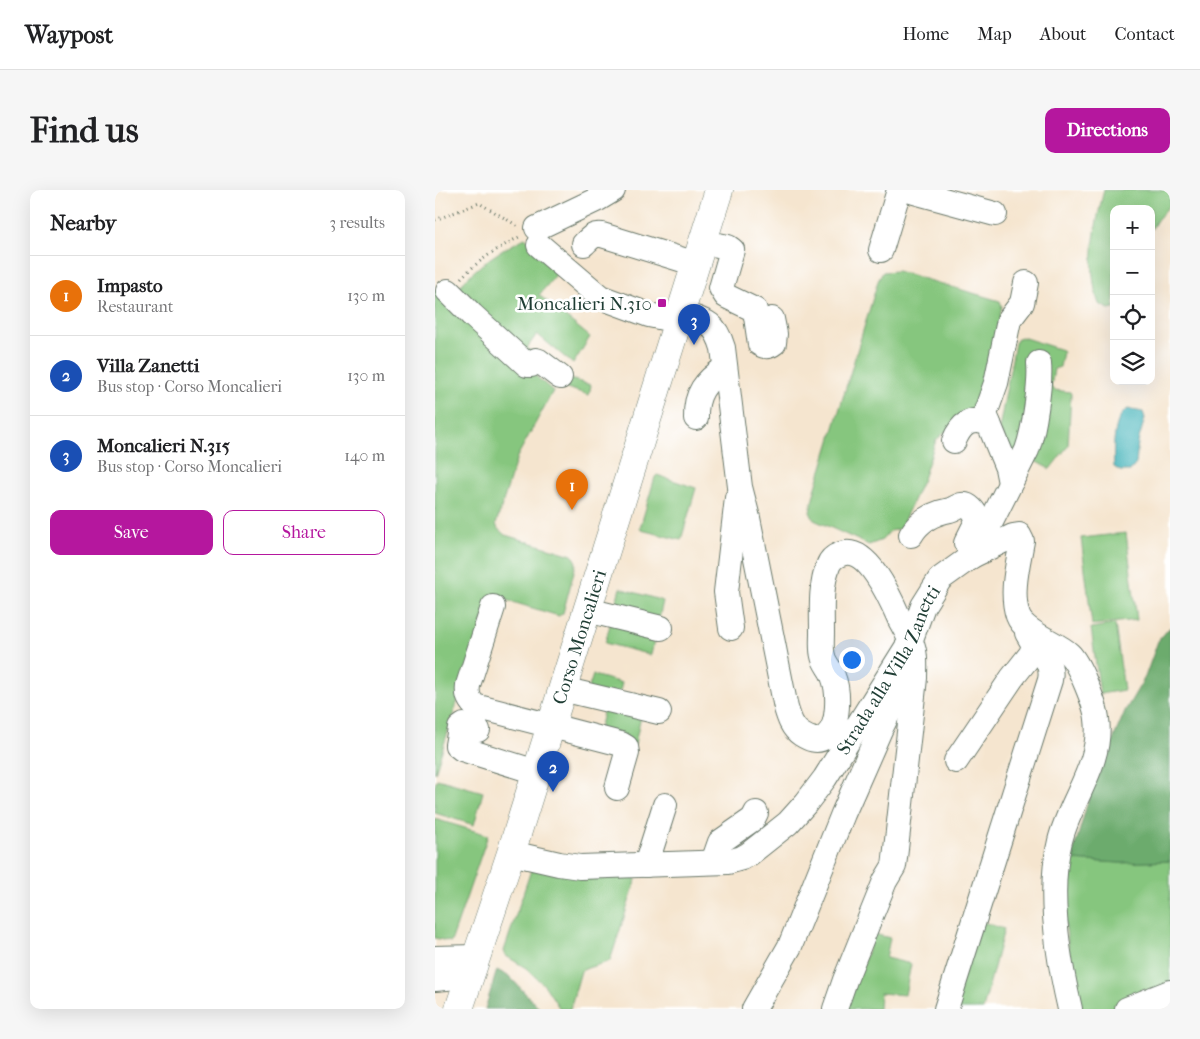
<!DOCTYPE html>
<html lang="en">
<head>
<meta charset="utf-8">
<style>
  :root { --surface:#fff; --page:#f6f6f6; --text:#202124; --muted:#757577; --line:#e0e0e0; --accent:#b5179e }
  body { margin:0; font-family:"IM FELL French Canon",serif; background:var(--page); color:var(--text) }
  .controls { position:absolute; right:15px; top:15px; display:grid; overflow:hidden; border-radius:10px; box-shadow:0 5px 20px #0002 }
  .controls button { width:45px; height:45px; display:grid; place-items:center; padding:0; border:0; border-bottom:1px solid var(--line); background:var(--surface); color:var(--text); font:25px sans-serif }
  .you { position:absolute; left:416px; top:469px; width:18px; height:18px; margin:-12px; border:4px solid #fff; border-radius:50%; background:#1a73e8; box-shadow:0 0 0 8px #1a73e833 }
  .badge { display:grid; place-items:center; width:32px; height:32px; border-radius:50%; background:var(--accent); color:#fff; font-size:16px; font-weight:700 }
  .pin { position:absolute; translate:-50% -41px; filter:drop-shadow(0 1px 2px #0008) }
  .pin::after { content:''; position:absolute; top:26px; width:18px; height:15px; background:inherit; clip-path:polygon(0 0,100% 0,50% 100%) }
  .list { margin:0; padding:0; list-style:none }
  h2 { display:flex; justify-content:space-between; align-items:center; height:65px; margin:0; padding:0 20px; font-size:21px }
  h2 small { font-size:16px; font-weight:400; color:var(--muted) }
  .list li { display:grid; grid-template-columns:32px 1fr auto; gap:15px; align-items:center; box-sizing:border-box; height:80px; padding:0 20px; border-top:1px solid var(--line) }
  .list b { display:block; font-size:19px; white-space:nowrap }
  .list p { margin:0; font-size:16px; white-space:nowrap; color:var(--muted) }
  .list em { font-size:16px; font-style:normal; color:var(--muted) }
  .actions { display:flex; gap:10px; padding:15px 20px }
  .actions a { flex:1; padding:11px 0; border:1px solid var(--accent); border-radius:10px; text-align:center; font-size:18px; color:var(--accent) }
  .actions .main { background:var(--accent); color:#fff }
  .icon { flex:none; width:28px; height:28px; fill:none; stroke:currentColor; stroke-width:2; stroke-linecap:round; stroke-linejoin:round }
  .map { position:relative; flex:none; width:735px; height:819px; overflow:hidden; border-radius:10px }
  header { display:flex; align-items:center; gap:30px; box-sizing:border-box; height:70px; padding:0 25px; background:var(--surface); border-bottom:1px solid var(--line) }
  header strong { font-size:24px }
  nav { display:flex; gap:28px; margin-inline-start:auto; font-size:18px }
  .intro { display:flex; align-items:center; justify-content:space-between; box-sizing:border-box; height:120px; padding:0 30px }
  h1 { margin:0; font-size:35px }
  .button { padding:12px 22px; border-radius:10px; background:var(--accent); color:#fff; font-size:18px; font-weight:700 }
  main { display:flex; gap:30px; padding:0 30px }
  aside { flex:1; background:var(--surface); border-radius:10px; box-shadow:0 5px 20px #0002 }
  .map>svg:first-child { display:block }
</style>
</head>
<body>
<header>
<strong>Waypost</strong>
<nav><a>Home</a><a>Map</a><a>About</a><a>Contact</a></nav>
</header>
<div class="intro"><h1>Find us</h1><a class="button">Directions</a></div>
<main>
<aside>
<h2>Nearby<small>3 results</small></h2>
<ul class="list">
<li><span class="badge" style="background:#e8710a">1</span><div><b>Impasto</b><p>Restaurant</p></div><em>130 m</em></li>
<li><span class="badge" style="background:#1a4fb4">2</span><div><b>Villa Zanetti</b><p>Bus stop · Corso Moncalieri</p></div><em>130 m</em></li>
<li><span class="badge" style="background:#1a4fb4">3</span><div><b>Moncalieri N.315</b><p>Bus stop · Corso Moncalieri</p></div><em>140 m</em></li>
</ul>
<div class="actions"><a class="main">Save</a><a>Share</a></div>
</aside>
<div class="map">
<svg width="735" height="819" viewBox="0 0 735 819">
  <rect width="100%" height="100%" fill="#fff"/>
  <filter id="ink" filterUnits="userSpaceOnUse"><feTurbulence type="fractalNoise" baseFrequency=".02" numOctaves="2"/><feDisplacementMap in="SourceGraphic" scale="10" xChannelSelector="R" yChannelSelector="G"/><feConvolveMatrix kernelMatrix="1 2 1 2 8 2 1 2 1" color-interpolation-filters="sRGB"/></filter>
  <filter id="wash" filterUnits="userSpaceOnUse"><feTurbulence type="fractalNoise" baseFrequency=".0096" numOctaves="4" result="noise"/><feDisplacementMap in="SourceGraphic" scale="20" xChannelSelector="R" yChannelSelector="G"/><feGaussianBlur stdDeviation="1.12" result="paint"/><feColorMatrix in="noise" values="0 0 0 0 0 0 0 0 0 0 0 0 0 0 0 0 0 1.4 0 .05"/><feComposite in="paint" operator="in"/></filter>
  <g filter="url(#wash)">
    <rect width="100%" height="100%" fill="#f5e5cf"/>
    <g fill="#86c67e" stroke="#528259">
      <path d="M669,0h66v15l-13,15 -6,10v-21h-37v99l-5,1 -10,-5c-13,-35 -4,-79 5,-114z"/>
      <path d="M90,48l35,32 -21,25 51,42 -17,27 -36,-30 -10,14 39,30 25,7 -2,10 -29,-9 -103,-96c21,-26 39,-37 68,-52z"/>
      <path d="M462,81l103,30 2,5 -17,89 -13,14 -36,31 -13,39 -23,50 -10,2 -8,9 -13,5 -55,-25 -4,-8 4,-18 64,-213 5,-9z"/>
      <path d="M0,98l118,103 -36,66 -21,67 2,5 7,6 67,20 3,3 1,6 -13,49 -4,3 -63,-19 -7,4 -54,172z"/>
      <path d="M587,147l40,13 1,2 -3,15 -6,2 -3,18 3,3 16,2 1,2 -3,52 -18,23 -21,-11h-14l-16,-29 16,-86 3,-5z"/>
      <path d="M222,285l39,13 -15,52 -40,-10 -1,-2 15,-51z"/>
      <path d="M691,343l11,87 -45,5 -11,-87z"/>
      <path d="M185,398l43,13 -12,54 -46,-12z"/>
      <path d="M680,434l9,66 -24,4 -9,-66z"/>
      <path d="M158,485l29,8 -4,16 -31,-6z"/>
      <path d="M170,513l37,9 -7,32 -37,-9z"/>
      <path d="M2,589l46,13 -9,33 -39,-12v-27z"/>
      <path d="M0,629l53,16 -37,107 -16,-4z"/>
      <path d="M636,670l49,3 50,-2v128l-60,20h-33l-14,-102 5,-35z"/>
      <path d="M97,677l102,8 2,5 -26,81c-10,4 -20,5 -29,10l-11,38h-10l-15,-23 -19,-18 -20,-12 -2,-5z"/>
      <path d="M545,731l24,8 -21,80h-30z"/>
      <path d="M439,744l16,4 -4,20 25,6 -6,31 -25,-2 -1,16h-33z"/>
    </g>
    <g fill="#6cab6d" stroke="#467450">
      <path d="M735,437v234l-50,2 -49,-3 19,-66 35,-83 20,-34 13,-36z"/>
      <path d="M62,780l13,7 30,32h-55z"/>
    </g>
    <path fill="#44b4ba" stroke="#327877" d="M693,219l15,3 2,6 -7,24 -2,22 -6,7h-10l-6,-4c-1,-14 -2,-51 14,-58z"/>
  </g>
  <g filter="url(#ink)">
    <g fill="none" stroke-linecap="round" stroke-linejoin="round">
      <defs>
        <g id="minor">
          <path d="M477,0l2,2 81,22"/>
          <path d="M102,38l61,-29 15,-9"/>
          <path d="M268,52l25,5 4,3 -11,38 5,8 29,14 5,34c5,3 9,3 14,-1l1,-9 -3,-15"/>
          <path d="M149,54c6,-6 9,-10 18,-9l94,29"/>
          <path d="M104,55l61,52 49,18 29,6"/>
          <path d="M446,60l18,-60"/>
          <path d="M13,101l24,24 55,50h4l5,-5 3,1 21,16"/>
          <path d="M245,124c25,7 35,7 43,34l17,139 8,31 38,190c3,10 6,20 15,26 8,5 16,9 24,3 15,-10 14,-46 8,-61 -2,-7 -9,-13 -10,-20 -2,-7 -1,-15 -1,-23 0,-23 -2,-45 6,-67 2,-6 7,-10 13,-12 27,-10 51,48 59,66 5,9 12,21 14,31 2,8 1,18 1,27l-20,180 -1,8 -9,15 -40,99 -10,29"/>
          <path d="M261,228c-1,-24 9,-37 29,-50"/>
          <path d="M554,234l-4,-10 11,-31 13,-63 13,-17 4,-20"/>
          <path d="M519,251c7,-17 17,-25 35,-17l18,44 3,15"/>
          <path d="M476,345c8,-14 23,-22 39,-25 4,-1 7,-4 11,-5 8,-2 14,7 17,14l-12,24"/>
          <path d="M537,366l15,-26 40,-80c7,-20 14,-66 12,-87"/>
          <path d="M58,417l-25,78c-1,9 0,14 7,21l146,38 5,3 1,6 -10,35"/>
          <path d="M152,420l74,18"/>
          <path d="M296,438l-5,-36 11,-94"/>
          <path d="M127,499l97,23"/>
          <path d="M43,540l-14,-5 -4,3 -3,17 5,4 74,23"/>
          <path d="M521,571l56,-83 19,-24 3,-9 -7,-12"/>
          <path id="s1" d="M76,663l48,11 21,3 148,-5 14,-4 7,-4 39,-31 18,-20 19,-25 85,-136 13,-36 17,-27 32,-23 41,-20 6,-1 3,6c-4,23 -12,52 -4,75 6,17 38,26 51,38 10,9 27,52 28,65 6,44 -27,81 -37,122 -13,51 -2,117 10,168"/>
          <path d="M278,672l7,-20 33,-23 3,-6"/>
          <path d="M211,675l19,-60"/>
          <path d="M0,768l40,-1"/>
          <path d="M0,789l34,-3"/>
          <path d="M319,819l36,-63 53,-132 37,-84 31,-62"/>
          <path d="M511,819l104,-329c3,-15 -5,-24 -16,-35"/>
          <path d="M692,819l43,-17"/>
        </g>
        <g id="major">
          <path id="s2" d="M24,819l52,-156 208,-663"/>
        </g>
      </defs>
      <use href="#minor" stroke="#6a786a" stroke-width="26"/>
      <use href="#major" stroke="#6a786a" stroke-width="29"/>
      <g stroke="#6a786a" stroke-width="3" stroke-dasharray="1 4" stroke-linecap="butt">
        <path d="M0,30l44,-17 39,23"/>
        <path d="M26,88c18,-18 37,-30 60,-42"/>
      </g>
      <use href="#minor" stroke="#fff" stroke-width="24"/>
      <use href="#major" stroke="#fff" stroke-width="28"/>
    </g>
  </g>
  <rect fill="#b5179e" stroke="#fff" stroke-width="2" x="222" y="108" width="10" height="10" rx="2.5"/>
  <g text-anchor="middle" stroke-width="5" stroke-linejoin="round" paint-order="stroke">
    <g font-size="19" fill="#1f3d34" stroke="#fff" text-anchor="end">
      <text x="217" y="120">Moncalieri N.310</text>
    </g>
    <g font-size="19" fill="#1f3d34" stroke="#fff">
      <text dy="7" stroke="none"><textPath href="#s2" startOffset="391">Corso Moncalieri</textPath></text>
      <text dy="7" stroke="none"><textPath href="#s1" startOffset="475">Strada alla Villa Zanetti</textPath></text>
    </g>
  </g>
</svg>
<div class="controls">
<button>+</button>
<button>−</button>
<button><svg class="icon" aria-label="locate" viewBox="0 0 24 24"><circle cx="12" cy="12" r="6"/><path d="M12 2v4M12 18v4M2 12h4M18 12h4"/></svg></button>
<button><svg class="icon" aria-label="layers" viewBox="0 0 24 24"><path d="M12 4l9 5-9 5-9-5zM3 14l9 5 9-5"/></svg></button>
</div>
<div class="you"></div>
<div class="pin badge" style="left:137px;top:320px;background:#e8710a">1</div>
<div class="pin badge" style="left:118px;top:602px;background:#1a4fb4">2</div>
<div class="pin badge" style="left:259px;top:155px;background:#1a4fb4">3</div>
</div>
</main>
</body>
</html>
